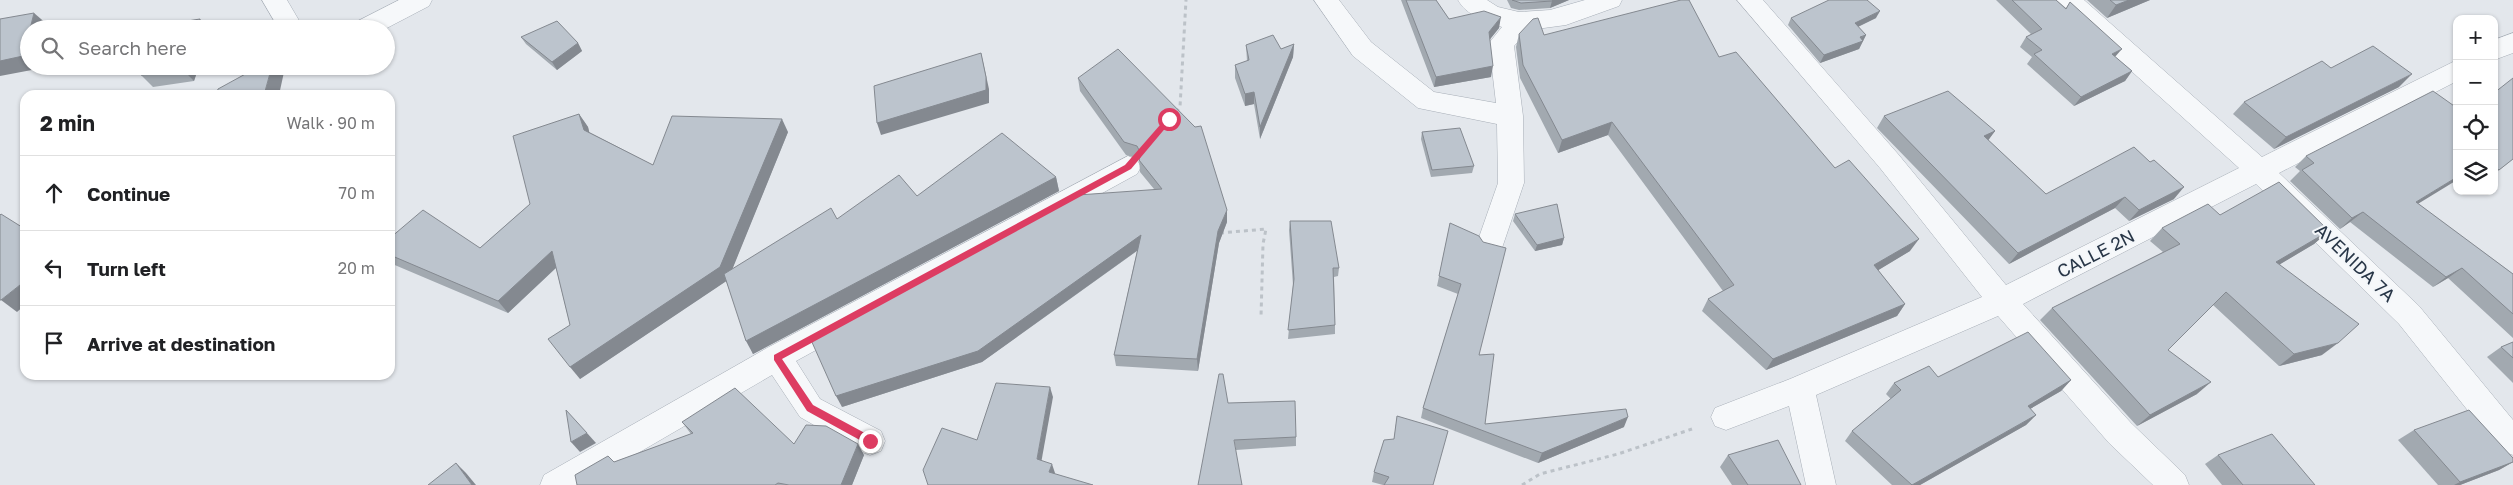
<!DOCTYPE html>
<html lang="en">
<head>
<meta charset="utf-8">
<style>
  :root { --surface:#fff; --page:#f6f6f6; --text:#202124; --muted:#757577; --line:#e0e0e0 }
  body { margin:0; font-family:"Golos Text",sans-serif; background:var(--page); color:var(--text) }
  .controls { position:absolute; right:15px; top:15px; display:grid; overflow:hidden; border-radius:10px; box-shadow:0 1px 4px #0004 }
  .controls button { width:45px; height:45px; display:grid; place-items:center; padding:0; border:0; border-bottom:1px solid var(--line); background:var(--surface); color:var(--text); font:25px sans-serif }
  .stop { position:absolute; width:15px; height:15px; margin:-11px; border:4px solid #dd3c62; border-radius:50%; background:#fff }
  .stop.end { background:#dd3c62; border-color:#fff; box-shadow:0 1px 5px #0008 }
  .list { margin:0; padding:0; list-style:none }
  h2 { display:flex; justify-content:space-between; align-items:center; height:65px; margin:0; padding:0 20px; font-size:21px }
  h2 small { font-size:16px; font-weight:400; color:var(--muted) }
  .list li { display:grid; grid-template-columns:32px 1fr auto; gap:15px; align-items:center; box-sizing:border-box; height:75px; padding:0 20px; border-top:1px solid var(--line) }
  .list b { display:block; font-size:19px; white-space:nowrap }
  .list em { font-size:16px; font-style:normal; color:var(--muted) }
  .icon { flex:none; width:28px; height:28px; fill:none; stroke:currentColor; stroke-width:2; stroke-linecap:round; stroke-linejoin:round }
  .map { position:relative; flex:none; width:2513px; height:485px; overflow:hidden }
  .search { position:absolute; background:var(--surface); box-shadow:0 1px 4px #0004; left:20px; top:20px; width:375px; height:55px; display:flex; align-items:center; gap:12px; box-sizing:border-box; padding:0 18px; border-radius:28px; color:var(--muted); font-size:19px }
  .panel { position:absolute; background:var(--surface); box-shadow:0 1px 4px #0004; left:20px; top:90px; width:375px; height:290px; border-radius:15px }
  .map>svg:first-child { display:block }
</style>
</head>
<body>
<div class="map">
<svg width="2513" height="485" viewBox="0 0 2513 485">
  <rect width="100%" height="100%" fill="#e3e7ec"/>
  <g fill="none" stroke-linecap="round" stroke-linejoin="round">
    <defs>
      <g id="minor">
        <path d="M1314,0h25l32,42 63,50 62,11 -7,-60 13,-16c-16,-5 -36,-12 -44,-27h29l11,7 21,5 31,-2 35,-10h37l-3,6 -53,19 -37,5 -15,16 9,70 1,67 -23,68 -10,3 -10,-3 -4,-8 21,-60 -1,-59 -79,-16 -65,-52z"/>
        <path d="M1737,0h26l135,154 108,131 233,-117 -180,-162 -3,-6h28l178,157 195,-97v21l-178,92 140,133 94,114v35l-11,-4 -29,-34 -74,-93 -143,-140 -233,120 108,119 54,52 4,10h-36l-44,-42 -111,-127 -182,79 20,90h-30l-17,-79 -63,24 -11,-4 -4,-9 4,-9 75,-29 192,-82 -102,-129z"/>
        <path d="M2513,33v20l-19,7v-20z"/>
        <path d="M1128,156l9,4 4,7 -4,7 -341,187 24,38 61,32 4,10 -4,10 -11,4 -11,-4 -59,-34 -28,-42 -189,110h-43l4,-10 223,-127z"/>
      </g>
      <g id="tertiary">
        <path d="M262,0h25l17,29h-25z"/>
        <path d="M399,0h33l-3,6 -44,23h-34l3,-6z"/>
      </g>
    </defs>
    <use href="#minor" stroke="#a7aeb7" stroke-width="1"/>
    <use href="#tertiary" stroke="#a7aeb7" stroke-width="1"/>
    <g stroke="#bcc2c8" stroke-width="3" stroke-dasharray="4 4" stroke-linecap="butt">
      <path d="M1176,112l4,-5 6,-107"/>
      <path d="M1220,233l46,-4 -3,15 -2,73"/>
      <path d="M1522,485l18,-11 78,-20 74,-25"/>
    </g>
    <use href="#minor" fill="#f6f8fa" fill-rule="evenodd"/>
    <use href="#tertiary" fill="#f6f8fa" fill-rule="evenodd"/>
  </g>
  <g fill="#a2a9b0">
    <path d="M1401,0h35l13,19 50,9 -9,11 1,38 -57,10z"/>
    <path d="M1507,0h62l-19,8 -31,2 -8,-2z"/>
    <path d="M1996,0h60l10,8 4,-6 45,55 17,14 -7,10 -51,25 -47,-42 5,-7 -12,-10 6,-10 5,-3z"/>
    <path d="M2087,0h63l-43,18z"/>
    <path d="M1791,18h85l-18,9 8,8 -7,14 -39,14 -32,-38z"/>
    <path d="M1519,34l25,1 175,22 116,111 75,83 -32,19 27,34 -8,12 -131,54 -64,-59 6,-12 15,-8 -115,-156 -50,18 -38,-75 -4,-31z"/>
    <path d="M521,37l57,6 4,8 -25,19 -31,-26z"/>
    <path d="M1294,44l-1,13 -33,82 -6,-35 -9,2 -10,-28v-13l12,-4 -1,-16 35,4z"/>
    <path d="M142,66h57l-5,15 -41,6 -12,-12z"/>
    <path d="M1078,78l149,144 -8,21 -21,128 -82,-5 -2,-11 23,-104 -155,111 -140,45 312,-218 -14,-17 -1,-13 -13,-4 -46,-64z"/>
    <path d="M2399,87l-125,62 -41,-35 11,-12z"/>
    <path d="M2494,93l19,66 -19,15z"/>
    <path d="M579,114l9,13 1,5 64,33 135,-33 -56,137 105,-50 80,-23 139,-19 3,14 -306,163 -27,-73 -146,98 -10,-54 -14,-57 -48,45 -118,-50v-25l90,10 50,-44z"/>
    <path d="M1884,116l111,15 -7,9 58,54 128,5 -45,22 -14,-13 -106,56 -132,-136z"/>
    <path d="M1422,132l52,34 -2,7 -41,4 -10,-38z"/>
    <path d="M2306,156l112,48 95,70v64l-65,-60 -15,9 -83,-65 -10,7 -50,-48 10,-10 -5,-4z"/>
    <path d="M1515,214l49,24 -2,7 -27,6 -22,-30z"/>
    <path d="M2220,215l109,16 -15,13 -34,20 42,91 -43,11 -66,-61 -45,45 29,44 -60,32 -97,-106 12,-12 111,-56 -13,-11 12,-13z"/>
    <path d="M1290,221l49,47 -1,8 -4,1 1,48v9l-47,5 5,-54 -4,-55z"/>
    <path d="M1450,223l29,132 6,69 139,3 -86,36 -117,-45 2,-10 35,-114 -21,-8z"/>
    <path d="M2513,342v41l-26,-26 14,-10z"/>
    <path d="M1938,377l133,3 -10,11 -31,18 6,6 -10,10 -106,60h-28l-47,-44 7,-10 39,-32 -5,-5 8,-11z"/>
    <path d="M1228,403l68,34v9l-60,4z"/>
    <path d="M1397,416l36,69h-50l-11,-3 2,-10 20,-33z"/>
    <path d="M682,422l112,22 70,11 -12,30h-275l37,-23 77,-28z"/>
    <path d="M2414,430l99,28v4l-14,8 -39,15h-22l-40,-45z"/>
    <path d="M1728,455l73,30h-69l-12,-18z"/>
    <path d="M2218,455l97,30h-93l-17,-21z"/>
  </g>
  <g fill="#848990">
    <path d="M1553,0h16l-19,8 2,-7z"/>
    <path d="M2129,0h21l-43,18 9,-13z"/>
    <path d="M1880,11l-4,7 -25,12 4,-7z"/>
    <path d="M34,13l14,12 -1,4h-17z"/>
    <path d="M1501,17l-2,11 -12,15 2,-11z"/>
    <path d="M200,19l9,10h-13z"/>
    <path d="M29,34v32h8v3l-37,7v-15z"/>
    <path d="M1866,35l-7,14 -39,14 4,-8z"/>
    <path d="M578,43l4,8 -25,19 -5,-8z"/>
    <path d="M1294,44l-1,13 -33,82v-12z"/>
    <path d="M2122,49l-8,9 -2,-4z"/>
    <path d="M981,53l8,36v14l-108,32 -4,-12z"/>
    <path d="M183,66h16l-5,15 -12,-12z"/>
    <path d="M272,66h7l5,6 -5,23h-15z"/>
    <path d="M1493,66l-2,11 -57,10 2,-10z"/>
    <path d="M2132,71l-7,10 -51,25 7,-9z"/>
    <path d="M2412,74l-13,13 -125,62 12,-12z"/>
    <path d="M1254,92v12l-9,2v-12z"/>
    <path d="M579,114l9,13 4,16 -8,-13z"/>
    <path d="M782,119l6,13 -60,148 -148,99 -10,-12z"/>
    <path d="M1612,122l-4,13 -50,18 4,-13z"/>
    <path d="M1995,131l-8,11 -3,-6z"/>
    <path d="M1056,177l3,14 -306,163 -7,-13z"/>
    <path d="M2457,177v3l-54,33 13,-11z"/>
    <path d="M2184,187l-10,12 -45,22 10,-11z"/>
    <path d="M2125,197l-10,11 -106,56 9,-11z"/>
    <path d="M1227,210v12l-8,21 -21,128 -1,-12 21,-128z"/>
    <path d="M2363,212l-13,10 -10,7 12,-11z"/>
    <path d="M2329,231l-15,13 -52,31 14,-13z"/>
    <path d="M1141,235l1,12 -160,115 -140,45 -6,-11z"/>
    <path d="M1564,238l-2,7 -27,6 2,-6z"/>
    <path d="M1919,239l-9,12 -43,26 7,-12z"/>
    <path d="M552,251l9,12 -53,50 -10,-12z"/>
    <path d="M2462,268l-14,10 -15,9 13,-10z"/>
    <path d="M25,281v24l-8,7 -16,-12z"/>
    <path d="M1905,304l-8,12 -131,54 7,-11z"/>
    <path d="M2338,343l-16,12 -43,11 15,-12z"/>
    <path d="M2071,380l-10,11 -43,25 10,-10z"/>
    <path d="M2211,382l-14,12 -60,32 13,-11z"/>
    <path d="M1050,387l3,10 -13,72 -3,-10z"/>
    <path d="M2036,415l-10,10 -106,60h-8z"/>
    <path d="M1628,417l-4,10 -86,36 4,-10z"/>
    <path d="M587,433l9,10 -16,9 -9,-10z"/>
    <path d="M858,444l6,11 -12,30h-11z"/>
    <path d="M2513,462l-14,8 -39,15h-6l6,-3z"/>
    <path d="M456,463l10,10 10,12h-4z"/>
    <path d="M1052,464l3,9 -3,9 -3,-10z"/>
  </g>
  <g fill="#bcc4cd" stroke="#848990">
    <path d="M1406,0h30l13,19 35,-8 17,6 -12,15 4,34 -57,11z"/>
    <path d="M1512,0h41l-1,1 -31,2z"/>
    <path d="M1681,0h8l30,57 17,-5 99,116 14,-8 70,79 -45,26 31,39 -132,55 -65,-60 26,-14 -122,-163 -50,18 -39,-75 -4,-31 14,-15 5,-1 6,17z"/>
    <path d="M1829,0h38l13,11 -25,12 11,12 -6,2 3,4 -39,14 -33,-37z"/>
    <path d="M2012,0h44l10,9 4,-7 52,47 -10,5 20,17 -51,26 -47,-43 8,-4 -16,-13 16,-8z"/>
    <path d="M2110,0h19l-13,5z"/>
    <path d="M34,13l-4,16h-1v5l-6,22 -23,5v-42z"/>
    <path d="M200,19l-4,10h-47l1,-2z"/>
    <path d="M557,21l21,22 -26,19 -31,-25z"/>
    <path d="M1273,35l8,14 13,-5 -34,83 -6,-35 -9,2 -10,-29 14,-5 -3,-15z"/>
    <path d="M2373,46l39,28 -126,63 -42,-35 78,-41 9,7z"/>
    <path d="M1118,49l77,78 6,-1 26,84 -9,21 -21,128 -83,-4 27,-120 -163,116 -142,45 -25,-56 267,-145 84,-6 -23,-29 2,-6 -4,-8 -13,-4 -46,-64z"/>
    <path d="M981,53l5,24v13l-109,33 -3,-37z"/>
    <path d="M142,66h41l-1,3 -41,6z"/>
    <path d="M260,66h12l-8,29h-48l2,-6z"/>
    <path d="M2513,78v81l-14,11 -5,-3v-74z"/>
    <path d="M1948,91l47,40 -11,5 62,58 88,-47 16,15 4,-2 30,27 -45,23 -14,-13 -107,56 -134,-137z"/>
    <path d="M2433,91l24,17v69l-41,25 97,72v40l-51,-46 -16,9 -83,-65 -11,6 -50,-48 12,-7 -8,-7z"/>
    <path d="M579,114l5,16 69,35 19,-49 110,3 -62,148 -150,100 -22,-28 22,-14 -18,-74 -54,50 -108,-46v-17l33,-28 57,38 50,-44 -17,-68z"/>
    <path d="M1460,128l14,38 -42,4 -10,-38z"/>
    <path d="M1002,133l54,44 -310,164 -22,-67 107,-66 6,11 62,-44 18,21z"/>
    <path d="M2279,182l50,49 -53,31 83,62 -21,19 -44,11 -68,-62 -58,58 43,32 -61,33 -98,-107 128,-64 -18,-16 46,-24 12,11z"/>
    <path d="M1557,204l7,34 -27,7 -22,-31z"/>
    <path d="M1,214l24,15v52l-24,19h-1v-85z"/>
    <path d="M1290,221h41l8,47h-6l2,57 -47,5 6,-51z"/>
    <path d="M1450,223l29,13 4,6 23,6 -27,107 15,-1 -9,70 141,-15 2,8 -86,36 -119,-45 38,-124 -22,-8z"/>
    <path d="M2028,332l43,48 -43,26 8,9 -124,70 -60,-54 49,-41 -7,-7 35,-17 9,11z"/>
    <path d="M2513,342v16l-12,-11z"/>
    <path d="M1219,374h4l5,29 67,-2 1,36 -62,3 8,45h-44z"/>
    <path d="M996,383l54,4 -13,72 15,5 -3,8 44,13h-165l-5,-15 19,-42 35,12z"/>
    <path d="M735,388l59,56 12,-19 20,1 32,18 -17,41h-52l-11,-2 -3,2h-198l-2,-10 33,-19 6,6 79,-29 -11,-11z"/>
    <path d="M566,410l21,23 -16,9z"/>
    <path d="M2469,410l44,48v4l-53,20 -46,-52z"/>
    <path d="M1397,416l51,15 -15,54h-49l5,-8 -15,-5 10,-32 10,-1z"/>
    <path d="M2272,434l43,51h-72l-25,-30z"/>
    <path d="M1778,440l23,45h-53l-20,-30z"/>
    <path d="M456,463l16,22h-44z"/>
  </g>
  <path fill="#dd3c62" d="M1167,117l6,2 -42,50 -349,190 31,46 61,33v6h-7l-60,-33 -33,-51v-5l351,-190z"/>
  <g text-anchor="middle" stroke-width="4" stroke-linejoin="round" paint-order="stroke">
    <g font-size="18" fill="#283647" stroke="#f3f6f9">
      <text transform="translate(2096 254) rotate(-27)" y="6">CALLE 2N</text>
      <text transform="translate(2355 263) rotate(44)" y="6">AVENIDA 7A</text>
    </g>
  </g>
</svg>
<div class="controls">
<button>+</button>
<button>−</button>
<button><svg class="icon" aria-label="locate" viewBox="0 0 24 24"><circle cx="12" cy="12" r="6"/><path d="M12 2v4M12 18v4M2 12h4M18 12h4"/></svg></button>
<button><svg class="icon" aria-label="layers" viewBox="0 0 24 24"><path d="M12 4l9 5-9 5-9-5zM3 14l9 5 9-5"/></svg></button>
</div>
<div class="stop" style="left:1169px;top:119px"></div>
<div class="stop end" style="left:870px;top:441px"></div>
<div class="search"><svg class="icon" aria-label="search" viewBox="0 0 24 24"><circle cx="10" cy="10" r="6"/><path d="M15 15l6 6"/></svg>Search here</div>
<section class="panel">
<h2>2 min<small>Walk · 90 m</small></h2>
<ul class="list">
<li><svg class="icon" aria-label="ahead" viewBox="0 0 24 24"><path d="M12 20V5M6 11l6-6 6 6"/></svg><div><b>Continue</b></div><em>70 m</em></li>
<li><svg class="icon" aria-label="left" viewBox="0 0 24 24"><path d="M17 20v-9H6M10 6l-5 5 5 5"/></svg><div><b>Turn left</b></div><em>20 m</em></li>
<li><svg class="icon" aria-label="arrive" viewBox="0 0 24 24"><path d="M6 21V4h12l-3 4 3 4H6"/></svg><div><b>Arrive at destination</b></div></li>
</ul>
</section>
</div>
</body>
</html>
